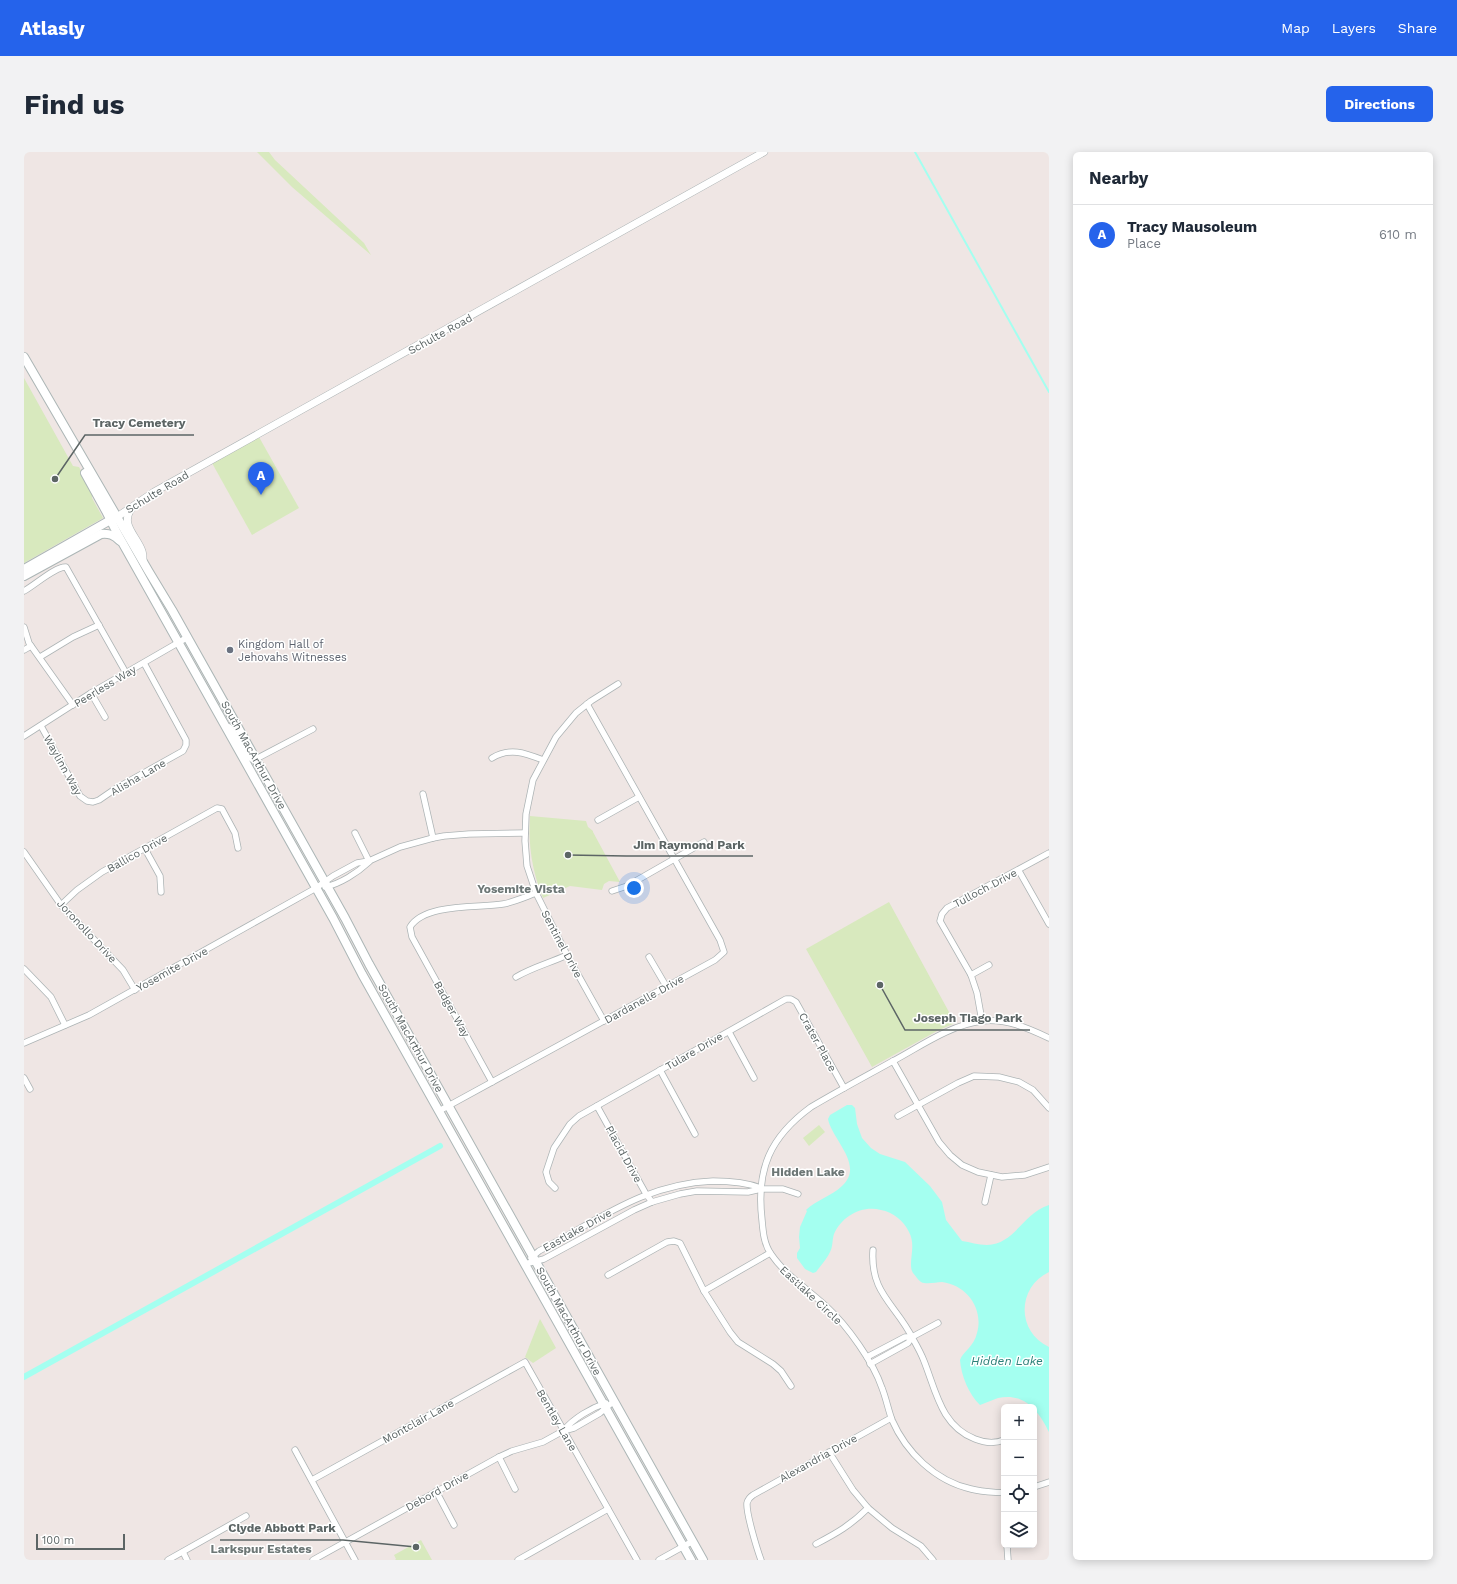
<!DOCTYPE html>
<html lang="en">
<head>
<meta charset="utf-8">
<style>
  :root { --surface:#fff; --page:#f2f2f3; --text:#1f2937; --muted:#747a83; --line:#e0e1e3; --accent:#2563eb }
  body { margin:0; font-family:"Work Sans",sans-serif; background:var(--page); color:var(--text) }
  .controls { position:absolute; right:12px; bottom:12px; display:grid; overflow:hidden; border-radius:6px; box-shadow:0 2px 10px #0003 }
  .controls button { width:36px; height:36px; display:grid; place-items:center; padding:0; border:0; border-bottom:1px solid var(--line); background:var(--surface); color:var(--text); font:20px sans-serif }
  .scale { position:absolute; left:12px; bottom:10px; width:89px; box-sizing:border-box; padding-left:4px; border:2px solid #5c6565; border-top:0; font-size:11px; line-height:14px; white-space:nowrap; color:#5c6565; -webkit-text-stroke:3px #fff; paint-order:stroke }
  .you { position:absolute; left:610px; top:736px; width:14px; height:14px; margin:-10px; border:3px solid #fff; border-radius:50%; background:#1a73e8; box-shadow:0 0 0 6px #1a73e833 }
  .badge { display:grid; place-items:center; width:26px; height:26px; border-radius:50%; background:var(--accent); color:#fff; font-size:13px; font-weight:700 }
  .pin { position:absolute; translate:-50% -33px; filter:drop-shadow(0 1px 2px #0008) }
  .pin::after { content:''; position:absolute; top:21px; width:14px; height:12px; background:inherit; clip-path:polygon(0 0,100% 0,50% 100%) }
  .list { margin:0; padding:0; list-style:none }
  h2 { display:flex; justify-content:space-between; align-items:center; height:52px; margin:0; padding:0 16px; font-size:17px }
  h2 small { font-size:13px; font-weight:400; color:var(--muted) }
  .list li { display:grid; grid-template-columns:26px 1fr auto; gap:12px; align-items:center; box-sizing:border-box; height:60px; padding:0 16px; border-top:1px solid var(--line) }
  .list b { display:block; font-size:15px; white-space:nowrap }
  .list p { margin:0; font-size:13px; white-space:nowrap; color:var(--muted) }
  .list em { font-size:13px; font-style:normal; color:var(--muted) }
  .icon { flex:none; width:22px; height:22px; fill:none; stroke:currentColor; stroke-width:2; stroke-linecap:round; stroke-linejoin:round }
  .map { position:relative; flex:none; width:1025px; height:1408px; overflow:hidden; border-radius:6px }
  header { display:flex; align-items:center; gap:24px; box-sizing:border-box; height:56px; padding:0 20px; background:var(--accent); color:#fff }
  header strong { font-size:19px }
  nav { display:flex; gap:22px; margin-inline-start:auto; font-size:14px }
  .intro { display:flex; align-items:center; justify-content:space-between; box-sizing:border-box; height:96px; padding:0 24px }
  h1 { margin:0; font-size:28px }
  .button { padding:10px 18px; border-radius:6px; background:var(--accent); color:#fff; font-size:14px; font-weight:700 }
  main { display:flex; gap:24px; padding:0 24px }
  aside { flex:1; background:var(--surface); border-radius:6px; box-shadow:0 2px 10px #0003 }
  .map>svg:first-child { display:block }
</style>
</head>
<body>
<header>
<strong>Atlasly</strong>
<nav><a>Map</a><a>Layers</a><a>Share</a></nav>
</header>
<div class="intro"><h1>Find us</h1><a class="button">Directions</a></div>
<main>
<div class="map">
<svg width="1025" height="1408" viewBox="0 0 1025 1408">
  <rect width="100%" height="100%" fill="#efe6e4"/>
  <g fill="#d8e9be">
    <path d="M233,0h12l6,8 89,83 7,12 -79,-68z"/>
    <path d="M0,226l49,88 6,1 13,25v6l11,20 -79,45z"/>
    <path d="M235,285l40,71 -47,27 -40,-72z"/>
    <path d="M506,664l56,5 2,6 5,4v1l27,50 -11,-1 -5,3 -2,6 -32,-4 -27,12c-11,-27 -15,-53 -13,-82z"/>
    <path d="M865,750l66,121 -18,8 -65,36 -66,-118z"/>
    <path d="M795,973l6,7 -16,14 -6,-8z"/>
    <path d="M516,1167l16,29 -23,15 -8,-6z"/>
    <path d="M397,1388l11,20h-37l1,-1 -2,-4z"/>
  </g>
  <path fill="#a4fff0" d="M823,953h5l3,3 2,16 5,14 9,10 9,6 25,8 25,24 12,16 4,18 16,21c8,1 16,4 25,4 28,-1 36,-32 62,-40v67c-32,15 -33,60 0,75v85c-10,-21 -25,-40 -51,-34 -6,2 -12,5 -18,7 -11,-10 -19,-30 -20,-45 3,-9 14,-13 17,-27 7,-24 -10,-48 -35,-51 -6,0 -15,3 -21,0 -3,-2 -5,-6 -8,-9 -6,-10 4,-26 -4,-41 -5,-11 -16,-20 -28,-22 -19,-5 -39,6 -47,24 -2,6 -1,13 -4,18 -3,7 -9,13 -14,20l-3,1 -8,-4 -8,-11v-5l3,-5 -1,-11 1,-10 7,-16 -1,-1c10,-10 26,-14 36,-24 23,-21 -10,-46 -14,-67l2,-4z"/>
  <g fill="none" stroke-linecap="round" stroke-linejoin="round">
    <path stroke="#a4fff0" stroke-width="2" d="M891,0l134,240"/>
    <path stroke="#a4fff0" stroke-width="6" d="M0,1225l416,-231"/>
    <defs>
      <g id="minor">
        <path d="M0,439c11,-6 32,-25 42,-24l60,106"/>
        <path d="M0,475l5,16 44,62"/>
        <path d="M0,498l7,-4"/>
        <path d="M16,505l33,-20 26,-12"/>
        <path d="M67,541l14,24"/>
        <path d="M17,574l39,70 7,5 6,1 6,-2 16,-11 68,-38 3,-6v-5l-42,-77"/>
        <path d="M205,575c9,8 15,30 25,33l59,-31"/>
        <path d="M0,584l67,-43 97,-56"/>
        <path d="M468,606c18,-11 33,-5 51,2"/>
        <path d="M399,642l10,44"/>
        <path d="M574,668l41,-23"/>
        <path d="M331,681l14,28"/>
        <path d="M121,697l15,27 1,16"/>
        <path d="M0,700l37,53 62,65 12,20"/>
        <path d="M995,719l30,53"/>
        <path d="M301,735c15,-3 32,-14 44,-25"/>
        <path d="M588,739l15,-5 77,-44"/>
        <path d="M37,753l16,-15 25,-18 115,-64 5,1 13,24 3,15"/>
        <path d="M625,805l17,29"/>
        <path d="M0,817l27,28 14,28"/>
        <path d="M947,823l18,-10"/>
        <path d="M492,825c17,-10 34,-14 51,-22"/>
        <path d="M580,869l-37,-66 -31,-62 -9,-27 -2,-25 1,-27 7,-34 23,-43 20,-24 15,-12 27,-17"/>
        <path d="M958,869l-5,-28 -6,-18 -31,-54 2,-7 5,-6 102,-55"/>
        <path d="M705,880l25,46"/>
        <path d="M0,891l65,-28 227,-127 17,-12 24,-13 12,-2 31,-14 33,-9 11,-2 25,-2 56,-1"/>
        <path d="M869,909l46,81 11,13 12,10 16,7 24,5 23,-2 24,-8"/>
        <path d="M636,918l35,64"/>
        <path d="M0,926l6,11"/>
        <path d="M468,930l-80,-145 -2,-10c15,-24 68,-19 93,-23 11,-2 22,-7 33,-11"/>
        <path d="M573,954l49,88 6,8"/>
        <path d="M415,959l276,-151 9,-8 -4,-12 -133,-236"/>
        <path d="M874,964l60,-33 16,-7 25,1 20,5 14,8 16,18"/>
        <path d="M531,1036l-6,-6 -3,-10 8,-24 16,-24 9,-8 207,-117h5l5,3 48,86"/>
        <path d="M961,1050l6,-27"/>
        <path d="M849,1098c-3,44 23,54 40,89 4,7 8,14 11,22 12,30 17,65 51,78 10,4 19,5 29,1"/>
        <path d="M507,1106l8,-7c60,-31 104,-67 174,-70 17,0 32,1 48,7"/>
        <path d="M501,1112l19,-5 90,-49 18,-8 28,-8 17,-3 51,1 13,-3h22l15,5"/>
        <path d="M584,1123l59,-33 7,-1 6,2 24,48 26,41 8,10 35,22 8,7 10,15"/>
        <path d="M680,1139l66,-38"/>
        <path d="M843,1205l38,-20h7l26,-14"/>
        <path d="M846,1212l38,-21 4,-6"/>
        <path d="M540,1278c10,-12 27,-22 42,-27"/>
        <path d="M271,1298l60,110"/>
        <path d="M805,1300l24,38 15,18 24,20 29,18 12,14"/>
        <path d="M475,1305l16,32"/>
        <path d="M288,1328l213,-118 112,198"/>
        <path d="M1010,1335l15,-5"/>
        <path d="M412,1339l18,34"/>
        <path d="M980,1341c-11,-1 -22,-1 -33,-4 -36,-8 -65,-37 -79,-69 -4,-11 -6,-22 -10,-32 -5,-15 -14,-30 -23,-43 -9,-13 -19,-26 -31,-37 -19,-18 -42,-32 -57,-54 -7,-10 -8,-22 -9,-34 -6,-51 8,-83 49,-113 27,-16 55,-31 82,-46 28,-15 57,-36 89,-40 23,-3 46,7 67,17"/>
        <path d="M792,1392c21,-11 35,-19 52,-36"/>
        <path d="M983,1393l1,15"/>
        <path d="M159,1400l4,8"/>
        <path d="M144,1408l78,-44"/>
        <path d="M289,1408l186,-103 13,-6 31,-9 20,-11 11,-3 26,-15 14,-12"/>
        <path d="M494,1408l90,-51"/>
        <path d="M635,1408l34,-19"/>
        <path d="M737,1408c-4,-11 -15,-47 -14,-57 1,-4 3,-6 6,-8l138,-77"/>
      </g>
      <g id="tertiary">
        <path d="M108,356c-13,16 5,28 10,43 1,3 1,7 1,10"/>
        <path d="M93,365l37,-25 610,-340"/>
      </g>
      <g id="secondary">
        <path d="M0,205l125,215 23,38 173,308 24,46 334,596"/>
        <path d="M61,321l21,38 11,22 216,385 29,56 329,586"/>
        <path d="M0,417l90,-51"/>
        <path d="M0,424l77,-42c8,-1 13,1 19,7"/>
      </g>
    </defs>
    <use href="#minor" stroke="#adb4b5" stroke-width="7"/>
    <use href="#tertiary" stroke="#adb4b5" stroke-width="8"/>
    <use href="#secondary" stroke="#acb6b6" stroke-width="10"/>
    <use href="#minor" stroke="#fff" stroke-width="5.5"/>
    <use href="#tertiary" stroke="#fff" stroke-width="7"/>
    <use href="#secondary" stroke="#fff" stroke-width="8"/>
  </g>
  <circle fill="#6b7280" stroke="#fff" stroke-width="1.5" cx="206" cy="498" r="4"/>
  <g text-anchor="middle" stroke-width="3" stroke-linejoin="round" paint-order="stroke">
    <g font-size="11" fill="#5c6565" stroke="#fff">
      <text transform="translate(416 182) rotate(-29)" y="4">Schulte Road</text>
      <text transform="translate(133 340) rotate(-31)" y="4">Schulte Road</text>
      <text transform="translate(81 534) rotate(-31)" y="4">Peerless Way</text>
      <text transform="translate(230 603) rotate(61)" y="4">South MacArthur Drive</text>
      <text transform="translate(39 613) rotate(61)" y="4">Waylinn Way</text>
      <text transform="translate(114 625) rotate(-30)" y="4">Alisha Lane</text>
      <text transform="translate(113 701) rotate(-29)" y="4">Ballico Drive</text>
      <text transform="translate(961 736) rotate(-28)" y="4">Tulloch Drive</text>
      <text transform="translate(63 779) rotate(47)" y="4">Joronollo Drive</text>
      <text transform="translate(538 792) rotate(62)" y="4">Sentinel Drive</text>
      <text transform="translate(148 817) rotate(-29)" y="4">Yosemite Drive</text>
      <text transform="translate(620 847) rotate(-29)" y="4">Dardanelle Drive</text>
      <text transform="translate(428 857) rotate(61)" y="4">Badger Way</text>
      <text transform="translate(387 886) rotate(61)" y="4">South MacArthur Drive</text>
      <text transform="translate(794 890) rotate(61)" y="4">Crater Place</text>
      <text transform="translate(670 899) rotate(-30)" y="4">Tulare Drive</text>
      <text transform="translate(600 1002) rotate(61)" y="4">Placid Drive</text>
      <text transform="translate(553 1078) rotate(-29)" y="4">Eastlake Drive</text>
      <text transform="translate(787 1143) rotate(43)" y="4">Eastlake Circle</text>
      <text transform="translate(545 1169) rotate(61)" y="4">South MacArthur Drive</text>
      <text transform="translate(533 1268) rotate(60)" y="4">Bentley Lane</text>
      <text transform="translate(394 1269) rotate(-29)" y="4">Montclair Lane</text>
      <text transform="translate(794 1306) rotate(-29)" y="4">Alexandria Drive</text>
      <text transform="translate(413 1339) rotate(-29)" y="4">Debord Drive</text>
    </g>
    <g font-size="11" fill="#5b616d" stroke="#fff" text-anchor="start">
      <text x="214" y="496">Kingdom Hall of<tspan x="214" dy="13">Jehovahs Witnesses</tspan></text>
    </g>
    <g font-size="12" font-weight="bold" fill="#6d7776" stroke="#fff">
      <text x="497" y="741">Yosemite Vista</text>
      <text x="784" y="1024">Hidden Lake</text>
      <text x="237" y="1401">Larkspur Estates</text>
    </g>
    <g font-size="12" font-style="italic" fill="#2c8179" stroke="#fff">
      <text x="983" y="1213">Hidden Lake</text>
    </g>
  </g>
  <path fill="none" stroke="#5c6565" stroke-width="1.5" d="M31 327L61 283H170M544 703L602 704H729M856 833L881 878H1006M392 1395L319 1388H196"/>
  <g fill="#5c6565" stroke="#fff" stroke-width="1.5">
    <circle cx="31" cy="327" r="4"/>
    <circle cx="544" cy="703" r="4"/>
    <circle cx="856" cy="833" r="4"/>
    <circle cx="392" cy="1395" r="4"/>
  </g>
  <g font-size="12" text-anchor="middle" font-weight="bold" fill="#5c6565" stroke="#fff" stroke-width="3" stroke-linejoin="round" paint-order="stroke">
    <text x="115" y="275">Tracy Cemetery</text>
    <text x="665" y="697">Jim Raymond Park</text>
    <text x="944" y="870">Joseph Tiago Park</text>
    <text x="258" y="1380">Clyde Abbott Park</text>
  </g>
</svg>
<div class="controls">
<button>+</button>
<button>−</button>
<button><svg class="icon" aria-label="locate" viewBox="0 0 24 24"><circle cx="12" cy="12" r="6"/><path d="M12 2v4M12 18v4M2 12h4M18 12h4"/></svg></button>
<button><svg class="icon" aria-label="layers" viewBox="0 0 24 24"><path d="M12 4l9 5-9 5-9-5zM3 14l9 5 9-5"/></svg></button>
</div>
<div class="scale">100 m</div>
<div class="you"></div>
<div class="pin badge" style="left:237px;top:343px">A</div>
</div>
<aside>
<h2>Nearby<small></small></h2>
<ul class="list">
<li><span class="badge">A</span><div><b>Tracy Mausoleum</b><p>Place</p></div><em>610 m</em></li>
</ul>
</aside>
</main>
</body>
</html>
